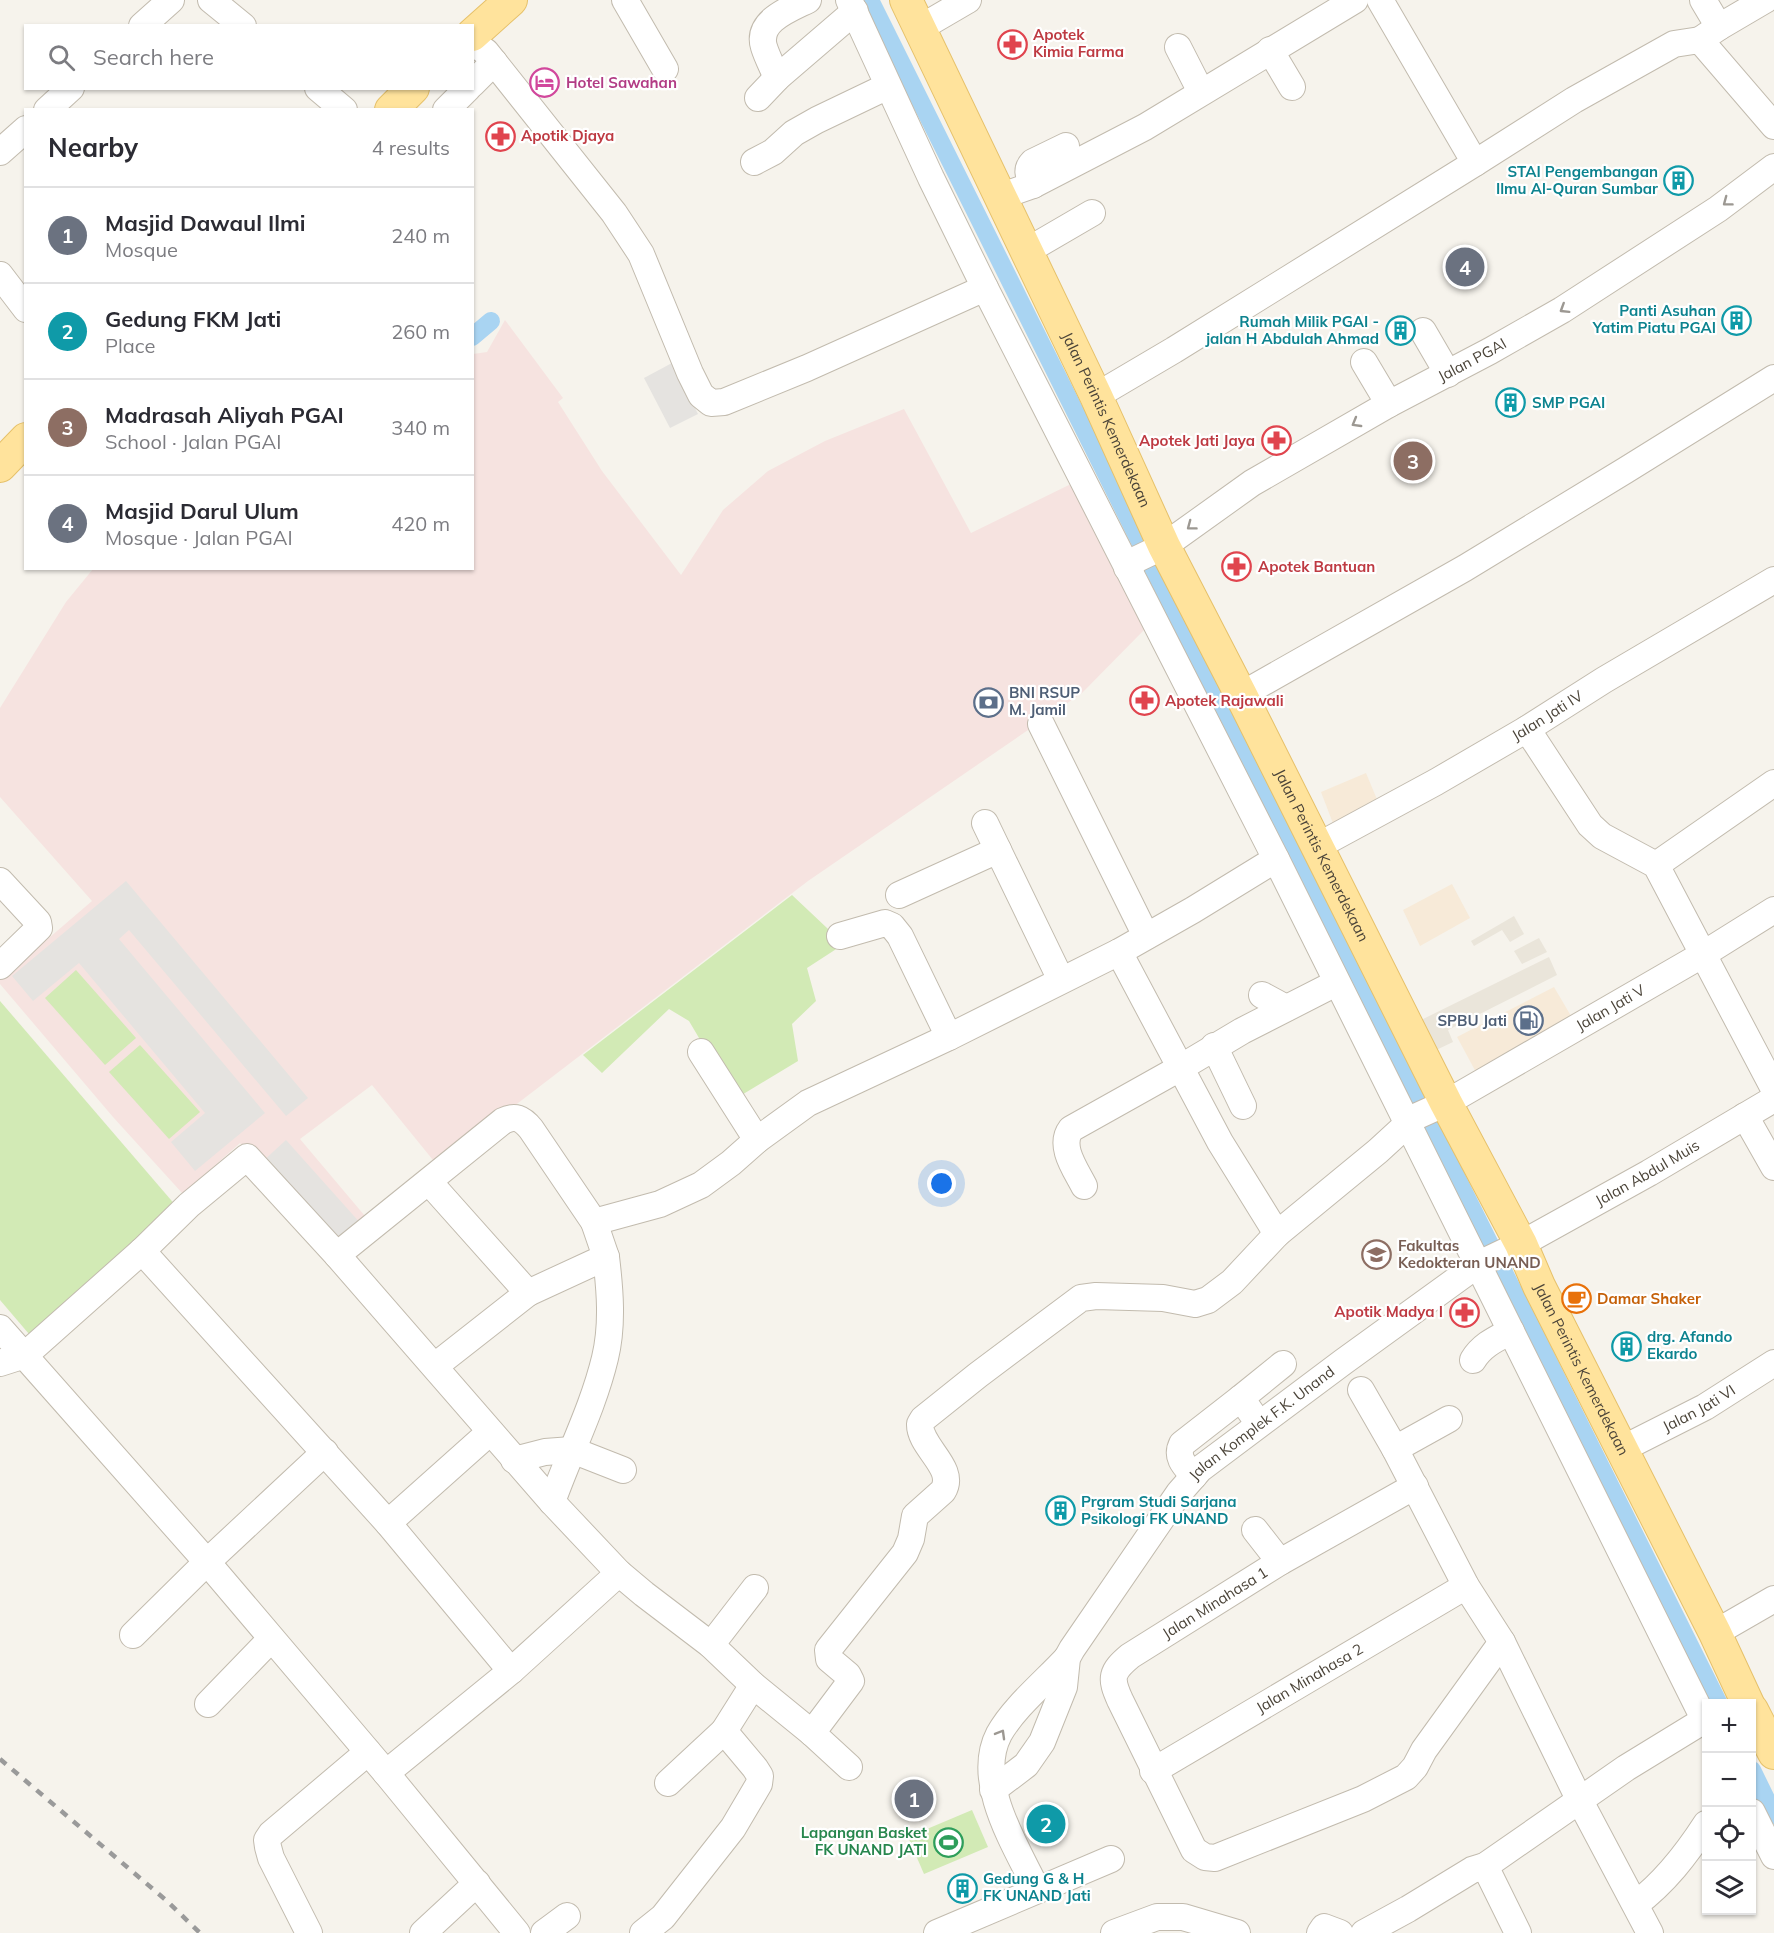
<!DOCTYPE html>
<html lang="en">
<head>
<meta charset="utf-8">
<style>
  :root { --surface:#fff; --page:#f7f7f7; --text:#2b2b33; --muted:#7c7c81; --line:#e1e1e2; --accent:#fc3f1d }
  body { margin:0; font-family:Mulish,sans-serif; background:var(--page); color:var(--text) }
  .controls { position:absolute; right:18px; bottom:18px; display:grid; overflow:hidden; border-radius:0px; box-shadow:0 2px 4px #0004 }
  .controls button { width:54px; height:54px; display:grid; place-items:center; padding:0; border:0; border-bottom:2px solid var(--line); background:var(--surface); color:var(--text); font:30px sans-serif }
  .you { position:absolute; left:942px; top:1184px; width:21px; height:21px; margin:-15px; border:4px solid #fff; border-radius:50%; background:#1a73e8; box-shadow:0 0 0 9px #1a73e833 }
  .badge { display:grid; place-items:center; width:39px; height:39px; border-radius:50%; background:var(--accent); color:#fff; font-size:20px; font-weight:700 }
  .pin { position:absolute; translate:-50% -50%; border:3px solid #fff; box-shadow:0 2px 6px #0006 }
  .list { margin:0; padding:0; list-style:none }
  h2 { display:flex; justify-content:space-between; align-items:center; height:78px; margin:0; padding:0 24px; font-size:26px }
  h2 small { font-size:20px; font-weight:400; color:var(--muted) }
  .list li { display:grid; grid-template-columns:39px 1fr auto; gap:18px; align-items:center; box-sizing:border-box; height:96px; padding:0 24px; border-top:2px solid var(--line) }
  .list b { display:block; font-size:22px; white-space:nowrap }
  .list p { margin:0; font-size:20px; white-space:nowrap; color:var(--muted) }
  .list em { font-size:20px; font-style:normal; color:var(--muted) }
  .icon { flex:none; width:33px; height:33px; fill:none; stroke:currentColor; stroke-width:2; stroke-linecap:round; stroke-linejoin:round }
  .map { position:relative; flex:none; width:1774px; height:1933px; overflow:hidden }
  .search { position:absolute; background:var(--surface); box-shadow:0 2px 4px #0004; left:24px; top:24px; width:450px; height:66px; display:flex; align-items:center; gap:15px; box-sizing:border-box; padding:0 21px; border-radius:0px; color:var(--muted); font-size:22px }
  .panel { position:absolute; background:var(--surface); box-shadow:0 2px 4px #0004; left:24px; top:108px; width:450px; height:462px; border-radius:0px }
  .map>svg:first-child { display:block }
</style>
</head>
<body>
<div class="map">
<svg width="1774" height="1933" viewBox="0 0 1774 1933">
  <rect width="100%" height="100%" fill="#f6f3ec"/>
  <g fill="#eae5da">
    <path d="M1514,916l10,18 -14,8 -8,-12 -28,16 -3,-5z"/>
    <path d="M1539,938l8,14 -25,12 -8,-13z"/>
    <path d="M1549,957l8,18 -109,55 5,12 -21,10 -17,-29z"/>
  </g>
  <g fill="#f7ead8">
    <path d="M1366,773l15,36 -47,17 -13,-34z"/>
    <path d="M1452,884l18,34 -50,28 -17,-36z"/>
    <path d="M1554,987l20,34 -97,53 -20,-37z"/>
  </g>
  <path fill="#f6e3e0" d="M505,320l58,78 -5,4 44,69 79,104 42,-65 45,-39 57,-30 79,-32 67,124 104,-51 70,147 -63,64 -274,188 -371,284 -65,-80 -72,54 70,83 -33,27 -97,-106 -57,51 -70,-77 -113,-133v-4l92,-79 -92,-104v-89l66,-106 27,-33 379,-1 1,-214 14,-2z"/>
  <g fill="#d2eab5">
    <path d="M792,895l52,49 -37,24 9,33 -24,23 6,37 -63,38 -46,-78 -20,-12 -67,64 -19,-18z"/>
    <path d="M76,970l60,68 -31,27 -60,-67z"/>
    <path d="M0,1001l177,206 -148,127 -29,-34z"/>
    <path d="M140,1045l60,67 -31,27 -60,-67z"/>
    <path d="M972,1810l16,37 -64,27 -16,-37z"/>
  </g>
  <g fill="#e5e3e0">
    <path d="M672,363l26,51 -28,14 -26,-50z"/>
    <path d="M126,881l182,217 -22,18 -157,-186 -10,9 146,174 -70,58 -24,-29 34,-29 -126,-150 -46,38 -21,-25z"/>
    <path d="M286,1140l76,85 -25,21 -76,-83z"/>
  </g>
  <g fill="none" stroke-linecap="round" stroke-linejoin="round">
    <g stroke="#a9d4f2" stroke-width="18">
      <path d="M870,0l849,1704"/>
      <path d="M472,337l19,-16"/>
      <path d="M1752,1770l22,45"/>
    </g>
    <defs>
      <g id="minor">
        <path d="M211,0l32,26"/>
        <path d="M625,0l40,69"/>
        <path d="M849,0l82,178 54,110 291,571 430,864"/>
        <path d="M1380,0l95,163"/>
        <path d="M142,26l29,-26"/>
        <path d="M1719,27l46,-27"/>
        <path d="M920,28l48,-28"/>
        <path d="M1700,40l19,-13 -16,-27"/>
        <path d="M472,42l14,10 128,161 27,41 49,119 11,22 10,8 13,-1 83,-34 178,-80"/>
        <path d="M1178,47l23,45"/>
        <path d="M1270,50l22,37"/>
        <path d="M777,78c-4,-10 -10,-21 -13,-31 -8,-26 26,-38 44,-47"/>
        <path d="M472,84l22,-22"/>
        <path d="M318,88l26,22"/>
        <path d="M758,98l19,-20 78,-67"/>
        <path d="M47,110l24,-22"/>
        <path d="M446,110l22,-22"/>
        <path d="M0,152l26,-23"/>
        <path d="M754,162l19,-10 21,-19 23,-13 71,-34"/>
        <path d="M1033,185c-4,-9 -8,-15 0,-23l33,-16"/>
        <path d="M999,197l34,-12 112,-58 210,-127"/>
        <path d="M1025,252l67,-39"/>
        <path d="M0,275l26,34"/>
        <path d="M1423,331l25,43"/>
        <path d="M1364,362l25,42"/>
        <path d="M1096,396l78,-46 301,-187 99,-63 100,-56 26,-4 74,86"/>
        <path id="s1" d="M1127,568l10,-9 27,-13 88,-63 137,-79 101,-53 72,-41 156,-101 56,-42"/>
        <path d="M1241,695l224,-127 161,-98 148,-92"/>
        <path d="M1041,724l105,212"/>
        <path d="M1527,729l63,96 12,11 54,29 118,224"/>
        <path d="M985,823l13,27"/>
        <path id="s2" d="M1316,847l120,-65 91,-53 77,-49 170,-100"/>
        <path d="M1656,865l118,-82"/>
        <path d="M0,881l38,41 1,6 -39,38"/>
        <path d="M899,895l99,-45 63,130"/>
        <path d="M840,936l45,-13 7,3 8,10 49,101"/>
        <path d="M1119,952l101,190 57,92"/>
        <path d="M1262,995l24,13"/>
        <path d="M1214,1046l29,60"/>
        <path d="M701,1052l56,88"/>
        <path d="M1745,1116l29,51"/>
        <path d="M1084,1186c-8,-16 -26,-40 -13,-57l109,-61 62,-37 94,-48"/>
        <path d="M594,1222l66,-18 41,-19 30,-22 26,-23 51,-37 141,-66 170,-85 74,-42 83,-51"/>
        <path d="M142,1251l246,272 123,148"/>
        <path d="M337,1255l166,-134c12,-6 19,-3 28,8l63,93 12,35 -78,36 -99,-111"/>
        <path d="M0,1328l207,234 179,211 125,-102 108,-98"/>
        <path d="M1473,1360c9,-15 23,-21 38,-29"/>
        <path d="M0,1363l25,-8 117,-104 47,-46 58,-48 90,98 215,247 67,71 25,21 67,51 42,40 59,48 37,34"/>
        <path d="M435,1366l93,-73"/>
        <path d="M1361,1390l34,59 71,137 36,56 78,159 70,132"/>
        <path d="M1241,1398l42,-34"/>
        <path d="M1395,1449l54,-30"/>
        <path id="s3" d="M1622,1449l83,-42 69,-44"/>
        <path d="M514,1460l31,-8 27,-2 51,20"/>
        <path d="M1194,1476c-8,-9 -19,-18 -12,-32l59,-46 18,26"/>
        <path d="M1415,1486l-135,76 -150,94c-19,16 -20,22 -10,44l74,150 11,7 10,1 148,-59 43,-22 9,-10 9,-17 78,-108"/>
        <path d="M552,1502c17,-48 41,-94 53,-144 8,-33 5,-68 1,-101"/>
        <path d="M388,1523l102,-91"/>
        <path d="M1255,1530l25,32"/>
        <path d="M1715,1633l59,-34"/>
        <path d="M133,1635l74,-73 118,-110"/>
        <path d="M711,1645l44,-57"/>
        <path d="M208,1704l63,-65"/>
        <path id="s4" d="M812,1733l39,-52 -3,-6 -19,-16 -1,-9 77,-97 6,-14 4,-23 28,-25c14,-23 -24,-44 -23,-67l3,-5 55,-44 103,-77 15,-2 67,2 32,6 13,-4 24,-18 45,-48 101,-83 37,-34 31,-14 256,-148 72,-45"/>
        <path id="s5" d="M1153,1771l313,-185"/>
        <path d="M386,1773l131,160"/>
        <path d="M668,1783l56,-52"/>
        <path id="s6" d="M993,1790l33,-25 16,-23 22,-55 3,-29 5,-9 107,-156 21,-24 143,-107 134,-97 44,-21 128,-71 125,-74"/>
        <path d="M1752,1812l22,44"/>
        <path d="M1485,1866l33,67"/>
        <path d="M1037,1890c-21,-44 -63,-108 -38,-156 15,-27 47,-53 68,-76"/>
        <path d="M1636,1904c29,-22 50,-49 70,-80"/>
        <path d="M309,1933l-38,-75 -3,-11 -1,-7 4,-6 97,-82"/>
        <path d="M423,1933l54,-50"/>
        <path d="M544,1933l23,-17"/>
        <path d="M643,1933l20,-16 70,-89 26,-44 1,-8 -5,-8 -31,-37 29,-46"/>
        <path d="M937,1933l174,-74"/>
        <path d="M1114,1933l43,-16h26l54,16"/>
        <path d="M1320,1933l4,-6 16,6"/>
        <path d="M1364,1933l44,-24 64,-39 13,-4 141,-98 80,-49"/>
      </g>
      <g id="major">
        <path id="s7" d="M906,0l190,396 68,150 77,149 205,408 75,141 18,42 176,347 33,71"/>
        <path d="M472,35l39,-35"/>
        <path d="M391,110l22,-22"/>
        <path d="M0,466l26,-27"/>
        <path d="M1752,1710l22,43"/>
      </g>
    </defs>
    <use href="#minor" stroke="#c2bbae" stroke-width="28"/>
    <use href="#major" stroke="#e6c16a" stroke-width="34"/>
    <use href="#minor" stroke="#fff" stroke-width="26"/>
    <use href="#major" stroke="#ffe39c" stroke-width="32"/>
    <path stroke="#9a9a9a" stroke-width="4.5" stroke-dasharray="8 8" stroke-linecap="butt" d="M0,1759l167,142 33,32"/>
  </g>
  <defs><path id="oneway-chevron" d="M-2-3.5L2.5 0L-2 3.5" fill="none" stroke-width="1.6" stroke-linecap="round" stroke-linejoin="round" transform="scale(1.5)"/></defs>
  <g stroke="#9c9892">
    <use href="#oneway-chevron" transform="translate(1727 202) rotate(143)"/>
    <use href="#oneway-chevron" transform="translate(1564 309) rotate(148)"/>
    <use href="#oneway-chevron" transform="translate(1356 423) rotate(150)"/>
    <use href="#oneway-chevron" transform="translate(1191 526) rotate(143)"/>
    <use href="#oneway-chevron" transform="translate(1001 1734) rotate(-60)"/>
  </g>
  <defs>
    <symbol id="pharmacy-ring" viewBox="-11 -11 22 22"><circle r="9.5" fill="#fff" stroke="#e0444e" stroke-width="1.5"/><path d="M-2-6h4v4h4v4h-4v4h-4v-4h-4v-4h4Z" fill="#e0444e"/></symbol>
    <symbol id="hotel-ring" viewBox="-11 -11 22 22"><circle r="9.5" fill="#fff" stroke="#d1479c" stroke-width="1.5"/><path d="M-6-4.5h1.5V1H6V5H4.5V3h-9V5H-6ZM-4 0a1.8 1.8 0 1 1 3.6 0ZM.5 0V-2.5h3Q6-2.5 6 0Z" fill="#d1479c"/></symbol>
    <symbol id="building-ring" viewBox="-11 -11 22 22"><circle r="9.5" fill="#fff" stroke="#0f9aa8" stroke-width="1.5"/><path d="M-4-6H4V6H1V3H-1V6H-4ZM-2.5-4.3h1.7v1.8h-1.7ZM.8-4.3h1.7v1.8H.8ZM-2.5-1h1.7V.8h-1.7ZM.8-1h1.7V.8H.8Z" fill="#0f9aa8"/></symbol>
    <symbol id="bank-ring" viewBox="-11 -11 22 22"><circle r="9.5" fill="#fff" stroke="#5c6f8a" stroke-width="1.5"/><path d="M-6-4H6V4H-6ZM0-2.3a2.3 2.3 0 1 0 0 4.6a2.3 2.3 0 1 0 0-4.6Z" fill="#5c6f8a"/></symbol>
    <symbol id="fuel-ring" viewBox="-11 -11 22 22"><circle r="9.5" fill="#fff" stroke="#5c6f8a" stroke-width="1.5"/><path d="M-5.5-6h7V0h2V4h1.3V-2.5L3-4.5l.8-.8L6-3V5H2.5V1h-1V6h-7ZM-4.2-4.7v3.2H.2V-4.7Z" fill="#5c6f8a"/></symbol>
    <symbol id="university-ring" viewBox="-11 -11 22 22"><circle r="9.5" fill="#fff" stroke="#8d6e63" stroke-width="1.5"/><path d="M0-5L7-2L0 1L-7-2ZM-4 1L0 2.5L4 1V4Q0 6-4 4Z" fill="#8d6e63"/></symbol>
    <symbol id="cafe-ring" viewBox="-11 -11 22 22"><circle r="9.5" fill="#fff" stroke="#e8710a" stroke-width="1.5"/><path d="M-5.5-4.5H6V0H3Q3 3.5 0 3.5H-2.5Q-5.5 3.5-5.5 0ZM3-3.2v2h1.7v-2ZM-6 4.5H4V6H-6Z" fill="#e8710a"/></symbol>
    <symbol id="stadium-ring" viewBox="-11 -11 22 22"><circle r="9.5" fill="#fff" stroke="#2e9e5b" stroke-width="1.5"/><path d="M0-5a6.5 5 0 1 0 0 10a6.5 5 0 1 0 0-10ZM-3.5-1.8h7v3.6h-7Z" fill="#2e9e5b"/></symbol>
  </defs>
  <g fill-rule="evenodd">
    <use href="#pharmacy-ring" x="996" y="28" width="33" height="33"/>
    <use href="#hotel-ring" x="528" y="66" width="33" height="33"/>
    <use href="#pharmacy-ring" x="484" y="120" width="33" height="33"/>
    <use href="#building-ring" x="1662" y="164" width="33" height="33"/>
    <use href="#building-ring" x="1720" y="304" width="33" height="33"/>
    <use href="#building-ring" x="1384" y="314" width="33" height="33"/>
    <use href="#building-ring" x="1494" y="386" width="33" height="33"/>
    <use href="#pharmacy-ring" x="1260" y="424" width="33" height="33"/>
    <use href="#pharmacy-ring" x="1220" y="550" width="33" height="33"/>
    <use href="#pharmacy-ring" x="1128" y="684" width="33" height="33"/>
    <use href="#bank-ring" x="972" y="686" width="33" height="33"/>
    <use href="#fuel-ring" x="1512" y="1004" width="33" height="33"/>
    <use href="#university-ring" x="1360" y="1238" width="33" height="33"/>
    <use href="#cafe-ring" x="1560" y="1282" width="33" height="33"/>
    <use href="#pharmacy-ring" x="1448" y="1296" width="33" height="33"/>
    <use href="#building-ring" x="1610" y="1330" width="33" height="33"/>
    <use href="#building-ring" x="1044" y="1494" width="33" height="33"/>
    <use href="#stadium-ring" x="932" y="1826" width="33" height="33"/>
    <use href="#building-ring" x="946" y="1872" width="33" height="33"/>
  </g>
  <g text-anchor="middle" stroke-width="4.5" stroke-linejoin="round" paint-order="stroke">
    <g font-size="15" font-weight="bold" fill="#be3a42" stroke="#fff" text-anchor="start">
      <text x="1033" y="40">Apotek<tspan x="1033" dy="17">Kimia Farma</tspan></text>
      <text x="521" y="141">Apotik Djaya</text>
      <text x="1255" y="446" text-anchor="end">Apotek Jati Jaya</text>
      <text x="1258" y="572">Apotek Bantuan</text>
      <text x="1165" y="706">Apotek Rajawali</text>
      <text x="1443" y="1317" text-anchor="end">Apotik Madya I</text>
    </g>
    <g font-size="15" font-weight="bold" fill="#b23c85" stroke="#fff" text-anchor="start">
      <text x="566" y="88">Hotel Sawahan</text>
    </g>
    <g font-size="15" font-weight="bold" fill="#0d838f" stroke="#fff" text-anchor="start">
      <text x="1658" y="177" text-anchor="end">STAI Pengembangan<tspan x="1658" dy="17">Ilmu Al-Quran Sumbar</tspan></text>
      <text x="1716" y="316" text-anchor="end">Panti Asuhan<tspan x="1716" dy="17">Yatim Piatu PGAI</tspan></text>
      <text x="1379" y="327" text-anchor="end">Rumah Milik PGAI -<tspan x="1379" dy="17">jalan H Abdulah Ahmad</tspan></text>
      <text x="1532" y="408">SMP PGAI</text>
      <text x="1647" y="1342">drg. Afando<tspan x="1647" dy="17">Ekardo</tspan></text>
      <text x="1081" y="1507">Prgram Studi Sarjana<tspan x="1081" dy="17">Psikologi FK UNAND</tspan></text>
      <text x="983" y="1884">Gedung G &amp; H<tspan x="983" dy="17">FK UNAND Jati</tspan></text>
    </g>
    <g font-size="15" fill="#4b4439" stroke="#fff">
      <text dy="5" stroke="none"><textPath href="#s1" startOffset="404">Jalan PGAI</textPath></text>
      <text dy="5" stroke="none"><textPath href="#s7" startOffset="465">Jalan Perintis Kemerdekaan</textPath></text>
      <text dy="5" stroke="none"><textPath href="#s2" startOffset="266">Jalan Jati IV</textPath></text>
      <text dy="5" stroke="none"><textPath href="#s7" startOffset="951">Jalan Perintis Kemerdekaan</textPath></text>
      <text dy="5" stroke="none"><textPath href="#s4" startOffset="1214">Jalan Jati V</textPath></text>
      <text dy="5" stroke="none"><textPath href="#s6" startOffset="927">Jalan Abdul Muis</textPath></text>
      <text dy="5" stroke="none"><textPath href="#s7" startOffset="1527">Jalan Perintis Kemerdekaan</textPath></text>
      <text dy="5" stroke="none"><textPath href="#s3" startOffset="87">Jalan Jati VI</textPath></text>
      <text dy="5" stroke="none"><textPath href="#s6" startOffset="466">Jalan Komplek F.K. Unand</textPath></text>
      <text transform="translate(1215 1603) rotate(-32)" y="5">Jalan Minahasa 1</text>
      <text dy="5" stroke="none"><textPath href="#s5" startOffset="182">Jalan Minahasa 2</textPath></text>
    </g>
    <g font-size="15" font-weight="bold" fill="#4e5e75" stroke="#fff" text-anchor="start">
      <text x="1009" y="698">BNI RSUP<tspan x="1009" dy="17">M. Jamil</tspan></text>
      <text x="1507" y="1026" text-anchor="end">SPBU Jati</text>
    </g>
    <g font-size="15" font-weight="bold" fill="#785e54" stroke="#fff" text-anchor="start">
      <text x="1398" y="1251">Fakultas<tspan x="1398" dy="17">Kedokteran UNAND</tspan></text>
    </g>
    <g font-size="15" font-weight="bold" fill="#c56008" stroke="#fff" text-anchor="start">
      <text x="1597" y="1304">Damar Shaker</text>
    </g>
    <g font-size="15" font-weight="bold" fill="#27864d" stroke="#fff" text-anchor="end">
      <text x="927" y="1838">Lapangan Basket<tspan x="927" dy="17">FK UNAND JATI</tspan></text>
    </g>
  </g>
</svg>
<div class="controls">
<button>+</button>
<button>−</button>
<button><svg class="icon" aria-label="locate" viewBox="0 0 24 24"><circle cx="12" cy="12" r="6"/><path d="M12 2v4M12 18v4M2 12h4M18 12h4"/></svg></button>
<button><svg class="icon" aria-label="layers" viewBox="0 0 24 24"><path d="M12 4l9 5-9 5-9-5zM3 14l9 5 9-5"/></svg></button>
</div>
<div class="you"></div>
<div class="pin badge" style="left:914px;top:1799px;background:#6b7280">1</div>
<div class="pin badge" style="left:1046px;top:1824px;background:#0f9aa8">2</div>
<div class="pin badge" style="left:1413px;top:461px;background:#8d6e63">3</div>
<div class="pin badge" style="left:1465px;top:267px;background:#6b7280">4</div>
<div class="search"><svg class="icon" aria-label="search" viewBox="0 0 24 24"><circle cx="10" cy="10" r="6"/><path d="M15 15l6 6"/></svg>Search here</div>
<section class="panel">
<h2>Nearby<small>4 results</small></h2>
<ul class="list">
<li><span class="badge" style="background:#6b7280">1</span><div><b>Masjid Dawaul Ilmi</b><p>Mosque</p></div><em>240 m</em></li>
<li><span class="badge" style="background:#0f9aa8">2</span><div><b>Gedung FKM Jati</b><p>Place</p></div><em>260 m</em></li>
<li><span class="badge" style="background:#8d6e63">3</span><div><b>Madrasah Aliyah PGAI</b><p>School · Jalan PGAI</p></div><em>340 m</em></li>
<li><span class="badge" style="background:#6b7280">4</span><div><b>Masjid Darul Ulum</b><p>Mosque · Jalan PGAI</p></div><em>420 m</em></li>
</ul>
</section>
</div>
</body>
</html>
